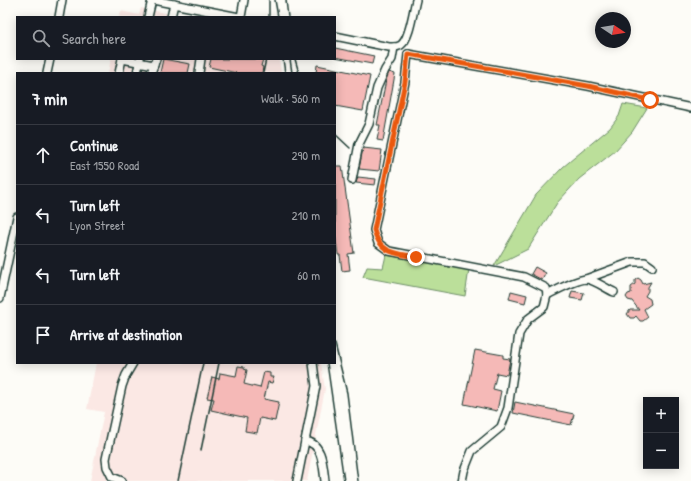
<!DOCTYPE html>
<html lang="en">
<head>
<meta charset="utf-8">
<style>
  :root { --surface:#171b24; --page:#20242c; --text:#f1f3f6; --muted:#9ea1a6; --line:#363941 }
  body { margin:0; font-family:"Patrick Hand",sans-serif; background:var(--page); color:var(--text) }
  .controls { position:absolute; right:12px; bottom:12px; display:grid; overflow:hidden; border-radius:0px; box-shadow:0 2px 10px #0003 }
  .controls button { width:36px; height:36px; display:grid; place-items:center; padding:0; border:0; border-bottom:1px solid var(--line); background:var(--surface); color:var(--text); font:20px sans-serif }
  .compass { position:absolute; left:595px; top:12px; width:36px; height:36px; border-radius:50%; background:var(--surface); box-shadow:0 2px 10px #0003; rotate:102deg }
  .stop { position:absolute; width:12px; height:12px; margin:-9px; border:3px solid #ea580c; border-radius:50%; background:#fff }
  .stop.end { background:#ea580c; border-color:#fff; box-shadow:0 1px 4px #0008 }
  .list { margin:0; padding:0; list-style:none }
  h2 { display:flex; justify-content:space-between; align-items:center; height:52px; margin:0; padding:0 16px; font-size:17px }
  h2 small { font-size:13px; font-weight:400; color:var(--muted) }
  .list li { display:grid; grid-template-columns:26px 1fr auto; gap:12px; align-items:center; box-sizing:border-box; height:60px; padding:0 16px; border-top:1px solid var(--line) }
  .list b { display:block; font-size:15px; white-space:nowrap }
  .list p { margin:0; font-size:13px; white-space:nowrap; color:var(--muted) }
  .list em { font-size:13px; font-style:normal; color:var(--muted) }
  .icon { flex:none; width:22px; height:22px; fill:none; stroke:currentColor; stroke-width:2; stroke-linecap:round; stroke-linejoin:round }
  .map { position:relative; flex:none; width:691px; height:481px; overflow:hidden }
  .search { position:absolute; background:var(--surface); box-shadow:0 2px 10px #0003; left:16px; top:16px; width:320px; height:44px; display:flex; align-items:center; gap:10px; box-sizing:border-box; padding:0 14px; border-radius:0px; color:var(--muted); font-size:15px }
  .panel { position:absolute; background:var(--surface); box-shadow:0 2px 10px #0003; left:16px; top:72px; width:320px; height:292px; border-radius:0px }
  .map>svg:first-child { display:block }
</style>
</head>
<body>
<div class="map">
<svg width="691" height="481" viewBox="0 0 691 481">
  <rect width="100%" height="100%" fill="#fdfcf7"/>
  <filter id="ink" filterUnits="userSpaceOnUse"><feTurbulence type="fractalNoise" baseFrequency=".025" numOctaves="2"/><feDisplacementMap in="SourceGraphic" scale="8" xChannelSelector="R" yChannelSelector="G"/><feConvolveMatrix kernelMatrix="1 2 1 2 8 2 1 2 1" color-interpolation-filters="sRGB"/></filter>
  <g filter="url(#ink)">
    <g fill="#fbe8e4">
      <path d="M141,8l43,9h-65l2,-6 18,4z"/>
      <path d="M111,59h168l2,14h-173z"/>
      <path d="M96,363h225l4,26 -18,92h-217l14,-69 -17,-3z"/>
    </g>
    <g fill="#bbdf9a" stroke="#6d8e67">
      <path d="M623,104l24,4 -15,24 -17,19 -36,28 -22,24 -29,46 -34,17 42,-71 27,-28 47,-39 9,-12z"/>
      <path d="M386,255l83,14 -4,27 -102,-19 4,-10 16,1z"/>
    </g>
    <g fill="#f5b9b7" stroke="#1f3d34">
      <path d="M335,48l39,8 -2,8 -37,-7z"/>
      <path d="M163,59l27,5 -2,9h-28z"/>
      <path d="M211,59h52l-2,7 2,1 -1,6h-25l-28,-6z"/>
      <path d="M317,65l53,11 -7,35 -28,-5v-33h-19z"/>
      <path d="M389,72l6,2 -12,67 -6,-1 3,-15h-3l9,-45z"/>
      <path d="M363,148l19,2 -3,21 -20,-2z"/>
      <path d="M335,166h7l12,87 -6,1 2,16 -8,1 -2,-16h-2l-3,-22z"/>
      <path d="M358,177l18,2 -1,6 -19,-2z"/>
      <path d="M535,267l11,6 -4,7 -11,-6z"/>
      <path d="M638,278l3,2 2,4 8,-2 -3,5v4l-3,5 5,3 1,5 -7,5 4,8 -5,4h-3l-4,-5 -2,2h-4l-3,-4 3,-4h9l-7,-9 -4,-1 -2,-3 2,-3 3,-1v-6l4,-3v-4z"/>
      <path d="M511,291l16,4 -2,8 -16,-4z"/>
      <path d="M572,291l12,2 -2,7 -12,-2z"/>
      <path d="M475,350l28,5v3l7,1 -3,16 -10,-2 -4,16 8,2 -4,20 -33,-7z"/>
      <path d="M238,366l6,1v2l3,1 -3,14 16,4 4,-16 6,1v4h4l-2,6 -4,-1 -4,17 15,3 -4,19 -15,-3 -3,15 -12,-2 2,-13 -36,-8 3,-11 -7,-1 5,-21 7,2 1,-6 16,3z"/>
      <path d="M515,402l59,12 -3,11 -58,-12z"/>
    </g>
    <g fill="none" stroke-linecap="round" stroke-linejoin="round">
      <defs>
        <g id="minor">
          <path d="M153,0l86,17"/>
          <path d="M59,17l3,-17"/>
          <path d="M148,17l4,-17"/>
          <path d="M171,17l3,-13"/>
          <path d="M241,17l3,-17"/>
          <path d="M335,36l54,11c4,0 8,1 12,-2 9,-7 12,-34 15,-45"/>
          <path d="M408,54l-3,28 -31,148 4,13 11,8 135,26 22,11 1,7 -3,12 -16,12 -9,15 -11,74 -7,19 -29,24 -8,20 -2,10"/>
          <path d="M408,54l180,32 103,22"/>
          <path d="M122,59l32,6"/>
          <path d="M47,73l3,-14"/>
          <path d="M119,73l3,-14"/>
          <path d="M137,73l3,-14"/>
          <path d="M151,73l5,-14"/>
          <path d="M199,73l2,-14"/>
          <path d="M352,180l7,-36 10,-20 8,-36 8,-18 7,-11 2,-12"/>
          <path d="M586,279l46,-17h13l7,5"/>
          <path d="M547,295c10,-5 28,-15 39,-16 7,0 21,10 28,13"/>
          <path d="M0,298l17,-81"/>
          <path d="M305,441l11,-55 -3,-23"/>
          <path d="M122,481l-10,-4 -5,-10 -1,-8 16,-73 4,-11 7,-12"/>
          <path d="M297,481l8,-40c18,2 18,26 20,40"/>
        </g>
      </defs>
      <use href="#minor" stroke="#1f3d34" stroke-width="10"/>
      <use href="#minor" stroke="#fdfcf7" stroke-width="7"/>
      <g stroke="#1f3d34" stroke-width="1.5">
        <path d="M269,0v17"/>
        <path d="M275,0l3,17"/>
        <path d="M286,0l2,17"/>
        <path d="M283,59l2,14"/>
        <path d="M290,59l2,14"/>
        <path d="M295,59l4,14"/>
        <path d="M263,73l3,-14"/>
        <path d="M335,134l15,14"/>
        <path d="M335,344l12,49 11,88"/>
        <path d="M327,363l17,118"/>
        <path d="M201,450l18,-87"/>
        <path d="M178,481l25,-118"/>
      </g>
    </g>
  </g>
  <g fill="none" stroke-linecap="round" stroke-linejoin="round" filter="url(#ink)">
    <path stroke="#ea580c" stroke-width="5" d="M416,257c-20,-4 -36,-3 -42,-27l31,-148 3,-28 180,32 62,14"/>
  </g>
</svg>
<div class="controls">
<button>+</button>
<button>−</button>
</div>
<svg class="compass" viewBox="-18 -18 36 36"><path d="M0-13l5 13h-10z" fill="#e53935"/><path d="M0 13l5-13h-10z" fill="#9ea1a6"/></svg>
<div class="stop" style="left:650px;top:100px"></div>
<div class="stop end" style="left:416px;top:257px"></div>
<div class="search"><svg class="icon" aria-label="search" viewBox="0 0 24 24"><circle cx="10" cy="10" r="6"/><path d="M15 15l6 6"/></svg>Search here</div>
<section class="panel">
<h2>7 min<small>Walk · 560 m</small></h2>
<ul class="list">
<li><svg class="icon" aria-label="ahead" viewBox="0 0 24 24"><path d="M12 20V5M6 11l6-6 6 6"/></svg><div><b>Continue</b><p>East 1550 Road</p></div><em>290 m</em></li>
<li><svg class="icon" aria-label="left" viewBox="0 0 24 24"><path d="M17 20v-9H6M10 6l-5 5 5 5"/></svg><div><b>Turn left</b><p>Lyon Street</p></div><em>210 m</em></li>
<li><svg class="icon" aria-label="left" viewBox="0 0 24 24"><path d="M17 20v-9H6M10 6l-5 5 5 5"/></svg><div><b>Turn left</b></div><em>60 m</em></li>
<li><svg class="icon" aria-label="arrive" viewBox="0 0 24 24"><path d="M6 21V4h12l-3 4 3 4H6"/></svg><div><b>Arrive at destination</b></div></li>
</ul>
</section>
</div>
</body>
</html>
